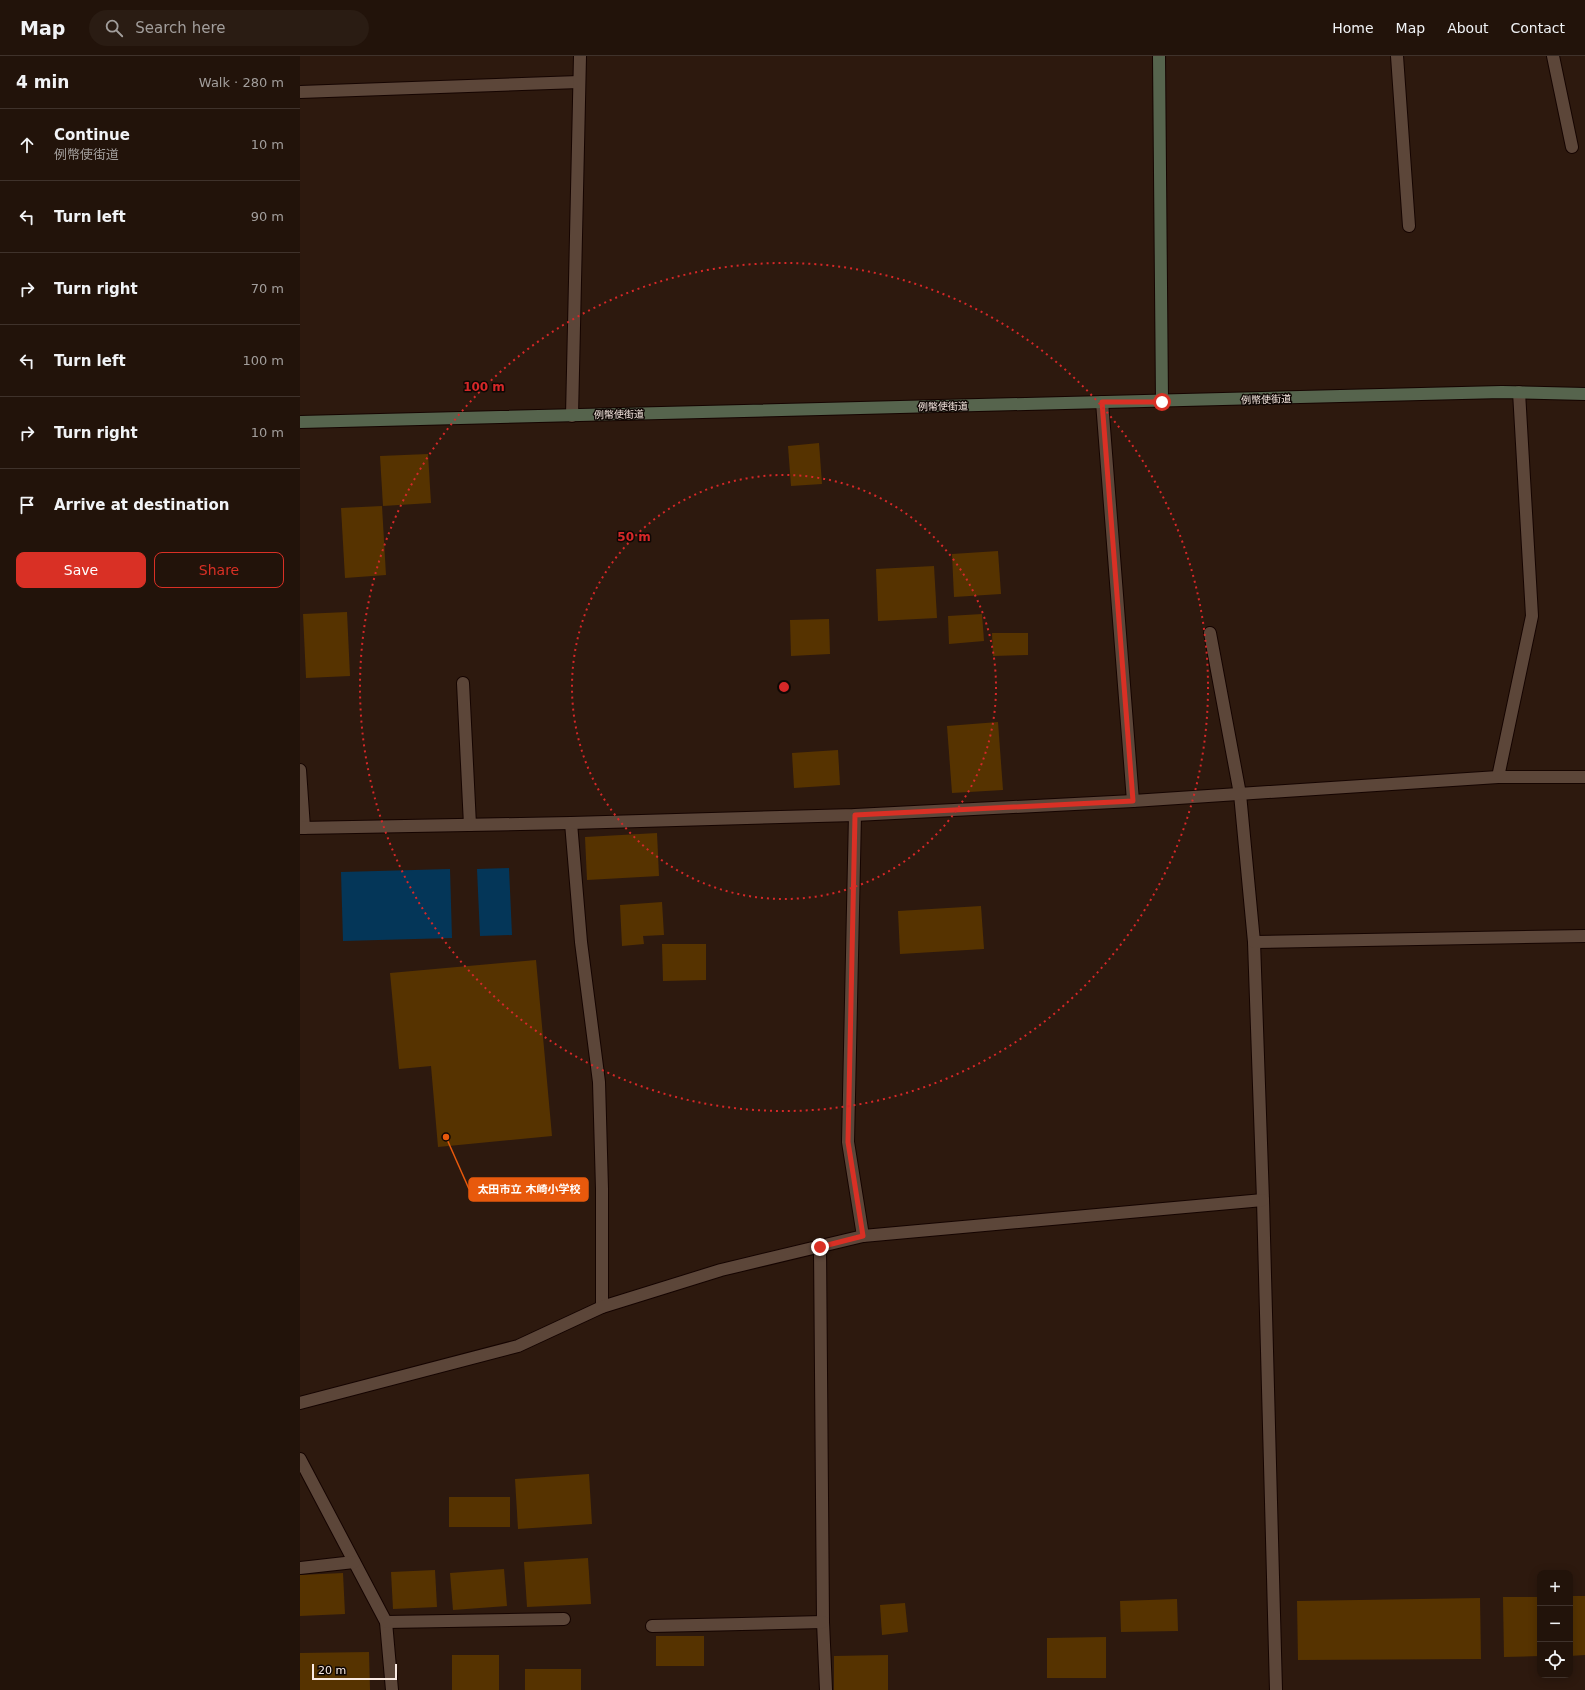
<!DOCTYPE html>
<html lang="en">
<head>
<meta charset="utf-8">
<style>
  :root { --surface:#22130a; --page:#2a1c13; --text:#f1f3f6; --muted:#a29e9c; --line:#3f322b; --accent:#d93025 }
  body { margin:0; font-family:"DejaVu Sans","Noto Sans JP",sans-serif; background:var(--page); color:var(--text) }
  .controls { position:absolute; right:12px; bottom:12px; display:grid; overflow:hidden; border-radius:8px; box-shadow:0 2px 10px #0003 }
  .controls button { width:36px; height:36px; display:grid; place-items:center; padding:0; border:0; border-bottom:1px solid var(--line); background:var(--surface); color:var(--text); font:20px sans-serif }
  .scale { position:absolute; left:12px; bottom:10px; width:85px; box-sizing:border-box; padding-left:4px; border:2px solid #faebe4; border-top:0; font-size:11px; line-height:14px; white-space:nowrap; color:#faebe4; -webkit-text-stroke:3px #0f0704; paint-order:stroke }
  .stop { position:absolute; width:12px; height:12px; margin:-9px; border:3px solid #d93025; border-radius:50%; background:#fff }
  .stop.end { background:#d93025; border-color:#fff; box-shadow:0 1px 4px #0008 }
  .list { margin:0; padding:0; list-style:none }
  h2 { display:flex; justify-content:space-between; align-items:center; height:52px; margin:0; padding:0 16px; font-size:17px }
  h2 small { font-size:13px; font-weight:400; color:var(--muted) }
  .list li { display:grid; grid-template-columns:26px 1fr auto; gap:12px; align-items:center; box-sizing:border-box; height:72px; padding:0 16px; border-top:1px solid var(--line) }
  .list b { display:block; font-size:15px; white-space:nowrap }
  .list p { margin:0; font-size:13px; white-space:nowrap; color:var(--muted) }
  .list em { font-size:13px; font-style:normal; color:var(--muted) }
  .actions { display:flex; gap:8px; padding:12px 16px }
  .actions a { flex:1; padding:9px 0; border:1px solid var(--accent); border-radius:8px; text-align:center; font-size:14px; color:var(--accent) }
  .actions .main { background:var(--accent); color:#fff }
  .icon { flex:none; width:22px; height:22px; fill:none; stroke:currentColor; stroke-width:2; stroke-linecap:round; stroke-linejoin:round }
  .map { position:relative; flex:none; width:1285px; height:1634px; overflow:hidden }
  header { display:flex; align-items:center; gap:24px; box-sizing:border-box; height:56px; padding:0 20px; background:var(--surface); border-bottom:1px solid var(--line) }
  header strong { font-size:19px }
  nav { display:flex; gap:22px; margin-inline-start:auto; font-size:14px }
  .search { width:280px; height:36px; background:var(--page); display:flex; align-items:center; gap:10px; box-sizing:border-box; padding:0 14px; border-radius:22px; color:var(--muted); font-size:15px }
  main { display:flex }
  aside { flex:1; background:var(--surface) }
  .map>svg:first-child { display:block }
</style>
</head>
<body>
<header>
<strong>Map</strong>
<div class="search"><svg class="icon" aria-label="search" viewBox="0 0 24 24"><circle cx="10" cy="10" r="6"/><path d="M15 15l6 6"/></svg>Search here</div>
<nav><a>Home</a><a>Map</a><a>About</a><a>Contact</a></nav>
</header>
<main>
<aside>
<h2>4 min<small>Walk · 280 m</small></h2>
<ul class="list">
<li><svg class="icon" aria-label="ahead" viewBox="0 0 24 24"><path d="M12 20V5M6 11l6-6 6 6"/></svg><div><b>Continue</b><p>例幣使街道</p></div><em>10 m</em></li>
<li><svg class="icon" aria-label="left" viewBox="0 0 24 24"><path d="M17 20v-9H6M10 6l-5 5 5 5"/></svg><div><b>Turn left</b></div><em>90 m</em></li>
<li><svg class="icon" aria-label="right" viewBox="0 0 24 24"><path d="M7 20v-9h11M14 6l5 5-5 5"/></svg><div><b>Turn right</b></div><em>70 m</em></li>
<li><svg class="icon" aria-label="left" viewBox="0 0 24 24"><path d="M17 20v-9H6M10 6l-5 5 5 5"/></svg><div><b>Turn left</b></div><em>100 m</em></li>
<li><svg class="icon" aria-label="right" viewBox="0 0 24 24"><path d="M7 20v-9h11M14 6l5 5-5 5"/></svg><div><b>Turn right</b></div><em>10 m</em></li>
<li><svg class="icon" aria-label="arrive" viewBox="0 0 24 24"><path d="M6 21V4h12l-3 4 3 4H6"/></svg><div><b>Arrive at destination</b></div></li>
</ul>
<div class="actions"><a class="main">Save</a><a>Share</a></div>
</aside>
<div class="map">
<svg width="1285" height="1634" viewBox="0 0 1285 1634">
  <rect width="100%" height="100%" fill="#2d190e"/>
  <g fill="#043658">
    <path d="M209,812l3,67 -32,1 -3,-67z"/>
    <path d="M150,813l2,69 -109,3 -2,-69z"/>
  </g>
  <g fill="#563300">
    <path d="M519,387l3,41 -31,2 -3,-40z"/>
    <path d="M128,398l3,49 -48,3 -3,-50z"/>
    <path d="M82,450l4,69 -41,3 -4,-70z"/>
    <path d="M698,495l3,43 -47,3 -2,-43z"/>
    <path d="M634,510l3,52 -59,3 -2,-52z"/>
    <path d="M47,556l3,64 -44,2 -3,-64z"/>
    <path d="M682,558l2,27 -35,3 -1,-28z"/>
    <path d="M529,563l1,35 -39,2 -1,-36z"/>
    <path d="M692,577h36v22l-35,1z"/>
    <path d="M698,666l5,68 -51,3 -5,-67z"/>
    <path d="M538,694l2,35 -46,3 -2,-35z"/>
    <path d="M357,777l2,43 -72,4 -2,-43z"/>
    <path d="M362,846l2,33 -21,1 1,8 -22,2 -2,-41z"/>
    <path d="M681,850l3,43 -84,5 -2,-43z"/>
    <path d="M362,888h44v36l-43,1z"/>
    <path d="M236,904l16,176 -114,11 -7,-81 -32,3 -9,-96z"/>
    <path d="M289,1418l3,50 -74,5 -3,-50z"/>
    <rect x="149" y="1441" width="61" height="30"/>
    <path d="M288,1502l3,46 -64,3 -3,-45z"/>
    <path d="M204,1513l3,37 -54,4 -3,-37z"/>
    <path d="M135,1514l2,37 -44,2 -2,-37z"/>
    <path d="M43,1517l2,41 -45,2v-41z"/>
    <path d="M1270,1540h15v59l-15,1z"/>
    <path d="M1203,1541h37v59l-36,1z"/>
    <path d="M1180,1542l1,61 -183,1 -1,-59z"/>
    <path d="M877,1543l1,32 -57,1 -1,-31z"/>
    <path d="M605,1547l3,29 -26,3 -2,-30z"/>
    <rect x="356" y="1580" width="48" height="30"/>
    <path d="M806,1581v41h-59v-40z"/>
    <path d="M69,1596l1,38h-70v-37z"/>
    <rect x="152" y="1599" width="47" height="35"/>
    <path d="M588,1599v35h-54v-34z"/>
    <rect x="225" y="1613" width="56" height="21"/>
  </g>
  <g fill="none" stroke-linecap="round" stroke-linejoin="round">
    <defs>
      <g id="lane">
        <path d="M1097,0l12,170"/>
        <path d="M1253,0l19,91"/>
        <path d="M163,627l7,142"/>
      </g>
      <g id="street">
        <path d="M0,36l279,-10"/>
        <path d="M802,346l31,399"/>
        <path d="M272,360l8,-360"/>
        <path d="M910,577l30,161 14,148 9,258 13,490"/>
        <path d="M0,714l4,58"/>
        <path d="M1198,721l34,-161 -13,-224"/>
        <path d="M555,759l-7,327 15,94"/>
        <path d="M271,767l10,119 18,140 3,107v118"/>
        <path d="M0,772l271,-5 284,-8 278,-14 365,-24h87"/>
        <path d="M954,886l331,-6"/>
        <path d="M520,1191l3,375 3,68"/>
        <path d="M0,1347l218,-57 84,-39 119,-37 142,-34 400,-36"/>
        <path d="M0,1403l86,163 6,68"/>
        <path d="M0,1512l54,-6"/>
        <path d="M86,1566l178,-3"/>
        <path d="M352,1570l171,-4"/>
      </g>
      <g id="secondary">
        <path d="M859,0l3,346"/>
        <path d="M0,366l1202,-30 83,2"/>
      </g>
    </defs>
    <use href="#lane" stroke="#150400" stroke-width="14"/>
    <use href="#street" stroke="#150400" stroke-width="14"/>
    <use href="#secondary" stroke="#150400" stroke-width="14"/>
    <use href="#lane" stroke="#5c4639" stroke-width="12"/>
    <use href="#street" stroke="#5c4639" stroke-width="12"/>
    <use href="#secondary" stroke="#56644d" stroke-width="12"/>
  </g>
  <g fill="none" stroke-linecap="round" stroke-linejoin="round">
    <path stroke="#d93025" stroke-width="5" d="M520,1191l43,-11 -15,-94 7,-327 278,-14 -31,-399h60"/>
  </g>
  <g fill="none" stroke="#d62828" stroke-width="2" stroke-dasharray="2 4">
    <circle cx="484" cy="631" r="212"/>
    <circle cx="484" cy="631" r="424"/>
  </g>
  <g text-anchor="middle" stroke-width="3" stroke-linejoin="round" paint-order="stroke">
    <g font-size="10" fill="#faebe4" stroke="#0f0704">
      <text transform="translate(966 343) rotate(-2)" y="4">例幣使街道</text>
      <text transform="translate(643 350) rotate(-1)" y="4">例幣使街道</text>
      <text transform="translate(319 358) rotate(-1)" y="4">例幣使街道</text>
    </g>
  </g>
  <circle cx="484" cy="631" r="6" fill="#d62828" stroke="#0f0704" stroke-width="2"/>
  <g font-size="12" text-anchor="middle" font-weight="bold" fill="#d62828" stroke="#0f0704" stroke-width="3" stroke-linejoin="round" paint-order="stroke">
    <text x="184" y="335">100 m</text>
    <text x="334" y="485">50 m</text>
  </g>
  <path fill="none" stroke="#e8590c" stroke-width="1.5" d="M146 1081L169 1133"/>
  <circle fill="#e8590c" stroke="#0f0704" stroke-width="1.5" cx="146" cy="1081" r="4"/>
  <rect fill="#e8590c" stroke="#e8590c" stroke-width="1.5" x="169" y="1122" width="119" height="23" rx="4"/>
  <g font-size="11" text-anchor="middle" font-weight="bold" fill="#fff">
    <text x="229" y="1137">太田市立 木崎小学校</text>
  </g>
</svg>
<div class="controls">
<button>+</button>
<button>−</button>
<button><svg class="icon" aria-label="locate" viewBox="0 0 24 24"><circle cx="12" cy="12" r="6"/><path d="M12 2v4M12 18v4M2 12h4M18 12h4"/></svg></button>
</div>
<div class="scale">20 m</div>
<div class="stop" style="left:862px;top:346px"></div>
<div class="stop end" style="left:520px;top:1191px"></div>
</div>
</main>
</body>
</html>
